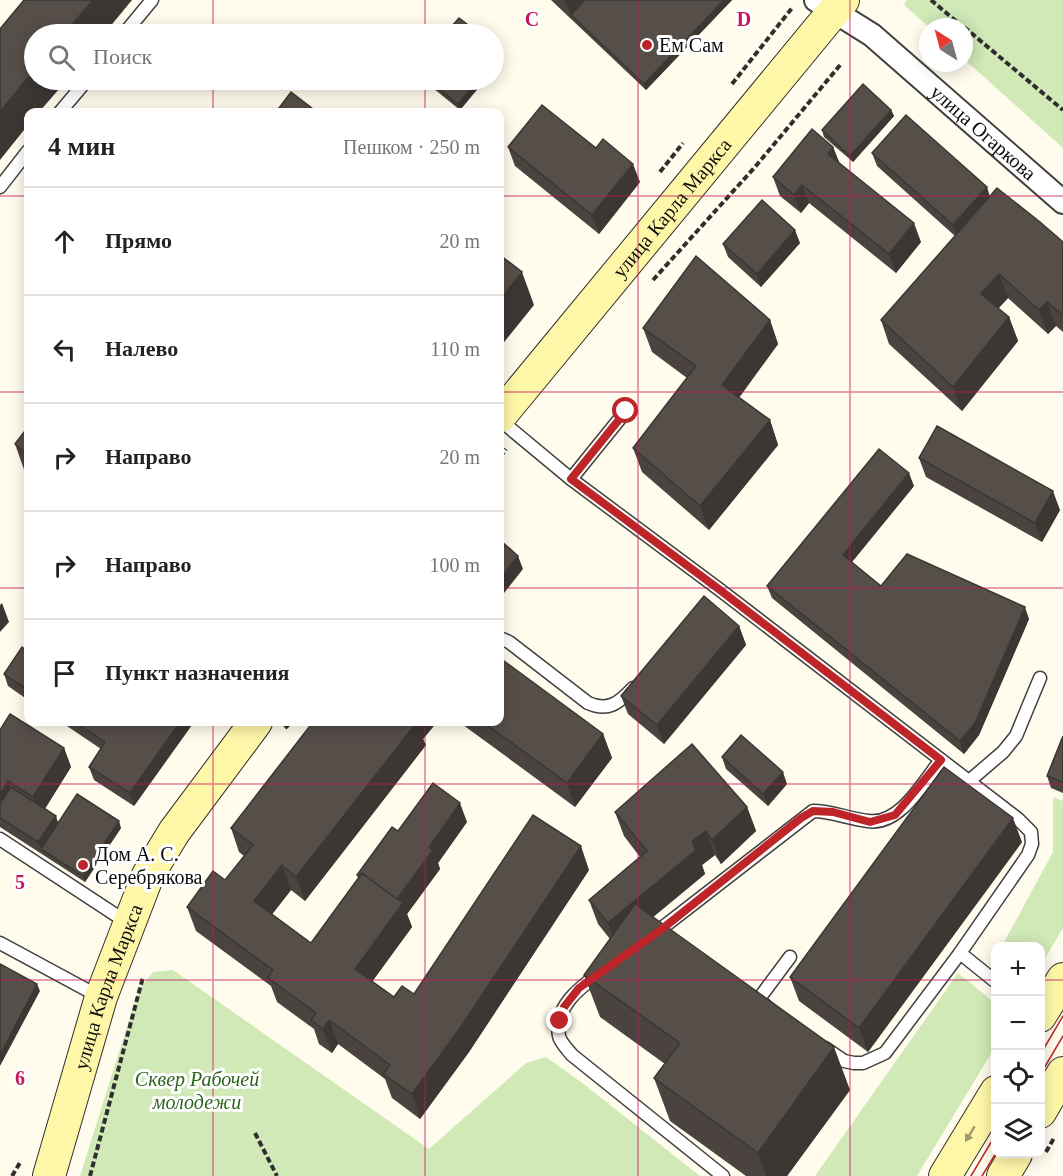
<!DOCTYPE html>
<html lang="ru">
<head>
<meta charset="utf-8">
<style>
  :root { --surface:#fff; --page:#f2f2f2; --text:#222; --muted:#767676; --line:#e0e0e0 }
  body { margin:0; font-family:"Times New Roman",serif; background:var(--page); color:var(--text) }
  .controls { position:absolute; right:18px; bottom:18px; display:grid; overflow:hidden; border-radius:12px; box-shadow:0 3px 15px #0003 }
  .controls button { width:54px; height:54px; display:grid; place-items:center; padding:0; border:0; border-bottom:2px solid var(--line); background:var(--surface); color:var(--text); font:30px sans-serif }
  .compass { position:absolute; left:919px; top:18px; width:54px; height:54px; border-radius:50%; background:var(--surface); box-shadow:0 3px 15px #0003; rotate:324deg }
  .stop { position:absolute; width:18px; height:18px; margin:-14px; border:4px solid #bd2529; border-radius:50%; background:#fff }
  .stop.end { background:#bd2529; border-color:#fff; box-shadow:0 2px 6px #0008 }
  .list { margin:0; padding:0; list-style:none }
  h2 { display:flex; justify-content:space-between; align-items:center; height:78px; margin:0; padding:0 24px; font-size:26px }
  h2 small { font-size:20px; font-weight:400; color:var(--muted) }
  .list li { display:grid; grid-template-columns:39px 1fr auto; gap:18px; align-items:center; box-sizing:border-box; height:108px; padding:0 24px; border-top:2px solid var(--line) }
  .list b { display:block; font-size:22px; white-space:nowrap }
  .list em { font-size:20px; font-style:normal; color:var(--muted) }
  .icon { flex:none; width:33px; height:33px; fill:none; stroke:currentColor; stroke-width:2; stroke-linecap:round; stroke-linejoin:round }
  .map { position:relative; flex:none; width:1063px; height:1176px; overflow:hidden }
  .search { position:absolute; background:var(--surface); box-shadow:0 3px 15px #0003; left:24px; top:24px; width:480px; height:66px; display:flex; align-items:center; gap:15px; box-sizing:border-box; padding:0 21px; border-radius:33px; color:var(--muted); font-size:22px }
  .panel { position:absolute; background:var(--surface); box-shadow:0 3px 15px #0003; left:24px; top:108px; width:480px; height:618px; border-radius:12px }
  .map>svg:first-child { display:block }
</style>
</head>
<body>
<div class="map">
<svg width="1063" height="1176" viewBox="0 0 1063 1176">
  <rect width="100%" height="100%" fill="#fffced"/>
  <g fill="#d0e9b7">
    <path d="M907,0h156v148l-99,-89v-32h-35l-25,-22z"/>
    <path d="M1053,797l10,4v127l-22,37 -1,-19h-38l51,-94z"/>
    <path d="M173,970l256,179 97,-86 20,-6 35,25 119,94h-620l59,-187 14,-17z"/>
    <path d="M958,973l37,30v44l-78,129h-102z"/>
  </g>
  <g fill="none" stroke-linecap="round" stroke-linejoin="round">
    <defs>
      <g id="lane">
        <path d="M124,34l28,-34"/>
        <path d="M60,112l27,-32"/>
        <path d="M0,187l28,-36"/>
        <path d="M500,420l71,59 149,111 298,229 13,13 1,12 -4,11 -68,98 36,29"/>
        <path d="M571,479l55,-68"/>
        <path d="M500,638l9,4 79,61c20,9 31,0 45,-15"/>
        <path d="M968,782l35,-30 13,-16 24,-58"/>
        <path d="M0,839l128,84"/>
        <path d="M653,935l160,-124c19,0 36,8 55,10 32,5 56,-40 73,-61"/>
        <path d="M0,943l100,54"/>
        <path d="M600,973c-21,15 -46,34 -41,63 1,6 9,14 13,19l151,121"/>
        <path d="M765,1005l-7,-5 32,-43"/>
        <path d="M825,1048l19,13 10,2h9l22,-10 75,-100"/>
      </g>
      <g id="street">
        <path id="s1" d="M816,0l56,35 191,167"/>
      </g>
      <g id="secondary">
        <path id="s2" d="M500,416l343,-416"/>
        <path d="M1040,1016l23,-37"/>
        <path d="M1040,1112l23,-39"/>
        <path id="s3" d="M49,1176l52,-179 47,-122 26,-43 82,-110"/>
        <path d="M945,1176l51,-84"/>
        <path d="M1003,1176l13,-22"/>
      </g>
    </defs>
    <use href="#lane" stroke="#404040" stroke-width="15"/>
    <use href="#street" stroke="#404040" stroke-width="26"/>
    <use href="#secondary" stroke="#2f2f2f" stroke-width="34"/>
    <g stroke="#2f2f2f" stroke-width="4" stroke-dasharray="6 3" stroke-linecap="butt">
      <path d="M931,0l32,27"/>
      <path d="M964,27l99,83"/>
      <path d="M732,84l60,-76"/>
      <path d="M660,172l23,-29"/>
      <path d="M653,280l102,-113 86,-103"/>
      <path d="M500,457l6,-8"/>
      <path d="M285,728l6,-6"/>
      <path d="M255,1133l22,43"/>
      <path d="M1046,1152l8,-14"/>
      <path d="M12,1176l9,-15"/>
      <path d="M90,1176l53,-199"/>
    </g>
    <use href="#lane" stroke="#fff" stroke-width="12"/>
    <use href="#street" stroke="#fff" stroke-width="22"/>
    <use href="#secondary" stroke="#fff7a8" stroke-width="32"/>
    <g stroke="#bd2529" stroke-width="1.5">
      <path d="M1040,1055l23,-39"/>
      <path d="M1040,1075l23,-39"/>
      <path d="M971,1176l25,-42"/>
      <path d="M982,1176l14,-23"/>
    </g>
  </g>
  <g fill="#4a433f">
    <path d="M551,0h181l-86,90z"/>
    <path d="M423,80h62l-25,30z"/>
    <path d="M891,110l3,6 -41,46 -29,-25 -2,-7z"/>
    <path d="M508,147l132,35 -41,52 -84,-68z"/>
    <path d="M833,147l7,17 81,78 -25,31 -87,-70 -8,10 -21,-17 -7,-19z"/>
    <path d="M872,153l118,43 73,46v90l-7,-6 -8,8 -40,-36 -10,10 11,9 9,24 -56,70 -73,-67 -8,-24 74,-84 -78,-70z"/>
    <path d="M800,243l-39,44 -33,-30 -5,-13z"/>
    <path d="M770,320l8,24 -39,53 31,23 8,25 -69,85 -67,-58 -9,-24 54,-70 -35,-26 -9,-24z"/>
    <path d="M28,427v52l-1,-1 -12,-34z"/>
    <path d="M919,458l141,52 -18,32 -116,-65z"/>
    <path d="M914,486l-62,76 29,24 148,33 -50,116 -15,19 -192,-156 -5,-12z"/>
    <path d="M739,626l7,19 -82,99 -36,-30 -7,-18z"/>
    <path d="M28,652v48l-20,-14 -4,-12z"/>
    <path d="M61,722h133l-60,84 -40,-26 -5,-13 12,-18z"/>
    <path d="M313,722h124l-14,17 3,6 -121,156 -14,-11 -19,24 39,29 47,-65 -1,-3 41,-44 69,-9 -29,41 2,6 -33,45 5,13 -40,54 22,16 20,-3 175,-124 -120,182 -49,67 -28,-21 -7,-19 -47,-35 -6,9 -13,-9 -5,-15 -37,-27 -6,-16 -75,-55 -9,-24 38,-27 19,-24 -5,-4 -8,-24z"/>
    <path d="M459,722h41l103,12 9,24 -37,49z"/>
    <path d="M0,730l64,18 7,19 -26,42 13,13 63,6 -36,54 -85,-55z"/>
    <path d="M1063,736v57l-12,-5 -4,-12z"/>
    <path d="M722,757l65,27 -19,22 -42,-37z"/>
    <path d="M747,807l9,24 -35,33 -6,-9 -13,10 3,9 -52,43 197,173 -63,86h-41l-76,-55 -16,-43 11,-14 -65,-47 -16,-42 26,-36 -12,-15 -9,-24 51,-43 -16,-21 -9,-24z"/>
    <path d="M1022,842l-154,210 -69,-51 -9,-24z"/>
  </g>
  <g fill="#3c3733">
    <path d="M93,0h39l-28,34h-40z"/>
    <path d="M565,0h28l-22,15 2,6z"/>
    <path d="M724,0h8l-86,90 -2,-6z"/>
    <path d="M501,52l2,6 -9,12v-10z"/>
    <path d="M34,70v10h33l-28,32h-11v13l-28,35v-48z"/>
    <path d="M478,80h7l-25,30 -2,-6z"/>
    <path d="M891,110l3,6 -41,46 -3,-6z"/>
    <path d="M833,147l7,18 -12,-11z"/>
    <path d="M633,164l7,18 -41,52 -7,-19z"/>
    <path d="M802,185l7,18 -8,10 -7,-18z"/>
    <path d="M987,187l4,13 -33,38 -5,-13z"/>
    <path d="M914,223l7,19 -25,31 -7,-19z"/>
    <path d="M795,230l5,13 -39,44 -4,-13z"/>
    <path d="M522,272l12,33 -33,41 -1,-5v-41z"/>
    <path d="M999,274l9,24 -18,20 -9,-24z"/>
    <path d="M1047,302l9,24 -8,8 -9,-24z"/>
    <path d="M1009,317l9,24 -56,70 -9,-24z"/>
    <path d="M770,320l8,24 -47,65 -9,-24z"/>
    <path d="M770,420l8,25 -69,85 -9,-24z"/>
    <path d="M909,473l5,13 -67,82 -4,-13z"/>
    <path d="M1053,491l7,19 -18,32 -7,-19z"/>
    <path d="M518,556l5,13 -23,29v-19z"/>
    <path d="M2,603l7,19 -9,10v-27z"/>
    <path d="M1025,607l4,12 -50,116 -15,19 -4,-13z"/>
    <path d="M739,626l7,19 -82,99 -7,-19z"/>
    <path d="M180,722h14l-60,84 -4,-13z"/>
    <path d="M414,722h23l-14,17 3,6 -121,156 -9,-24z"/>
    <path d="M603,734l9,24 -37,49 -8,-24z"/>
    <path d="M64,748l7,19 -31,49 -7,-19z"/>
    <path d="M783,772l4,12 -19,22 -5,-12z"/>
    <path d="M8,781l7,19 -15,18v-23z"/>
    <path d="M460,803l7,19 -29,41 2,6 -33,45 5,13 -48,66 -9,-24 74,-122z"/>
    <path d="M747,807l9,24 -35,33 -9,-24z"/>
    <path d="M56,816l4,13 -19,20 -3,-7z"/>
    <path d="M1013,818l9,24 -154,210 -9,-24z"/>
    <path d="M119,821l2,7 -36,54 -2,-6z"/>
    <path d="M706,831l9,24 -13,10 3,9 -88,73 -9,-24 84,-82z"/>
    <path d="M581,846l8,24 -120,182 -49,67 -8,-25z"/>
    <path d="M282,865l9,25 -28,36 -9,-25z"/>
    <path d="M37,984l3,7 -40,75v-11z"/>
    <path d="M329,1020l9,24 -6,9 -9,-24z"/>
    <path d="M834,1047l16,43 -63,86h-21l-8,-23z"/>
  </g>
  <g fill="#564e49" stroke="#3c3733" stroke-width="1.5">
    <path d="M24,0h69l-29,34h-30v36l-34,42v-83z"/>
    <path d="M585,0h139l-80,84 -73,-69z"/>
    <path d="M459,18l21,16h-35z"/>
    <path d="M494,46l7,6 -7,8z"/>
    <path d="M428,80h50l-20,24z"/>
    <path d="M863,84l28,26 -41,46 -28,-26z"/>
    <path d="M291,92l26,20h-41z"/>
    <path d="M542,105l54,43 7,-9 30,25 -41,51 -84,-68z"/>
    <path d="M906,115l81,72 -34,38 -81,-72z"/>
    <path d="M812,129l21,18 -5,7 86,69 -25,31 -87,-69 -8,10 -21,-18z"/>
    <path d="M997,188l43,34 23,20v73l-16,-13 -8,8 -40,-36 -18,20 28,23 -56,70 -72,-67z"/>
    <path d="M762,200l33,30 -38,44 -34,-30z"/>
    <path d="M500,255l22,17 -22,28z"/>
    <path d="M696,256l74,64 -48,65 48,35 -70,86 -67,-58 63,-82 -53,-38z"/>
    <path d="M937,426l116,65 -18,32 -116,-65z"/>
    <path d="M28,427v28l-13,-11z"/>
    <path d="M879,449l30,24 -66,82 38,31 26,-32 118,53 -50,116 -15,18 -193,-155z"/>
    <path d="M500,540l18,16 -18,23z"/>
    <path d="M704,596l35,30 -82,99 -36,-29z"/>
    <path d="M22,647l6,5v38l-24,-16z"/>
    <path d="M500,658l103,76 -36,49 -84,-61h17z"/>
    <path d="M10,714l54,34 -31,49 -25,-16 -8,14v-65z"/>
    <path d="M75,722h105l-50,71 -41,-26 16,-25z"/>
    <path d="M313,722h104l-121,155 -14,-12 -28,36 57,42 51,-70 41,30 -48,66 39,28 8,-11 12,8 119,-179 48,31 -121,182 -48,66 -29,-20 7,-9 -61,-45 -6,9 -12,-9 5,-7 -48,-35 5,-8 -86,-63 26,-36 12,9 28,-35 -22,-17z"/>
    <path d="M741,735l42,37 -20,22 -41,-37z"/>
    <path d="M1063,736v46l-16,-6z"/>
    <path d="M692,744l55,63 -35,33 -6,-9 -14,10 4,9 -88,73 -19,-23 58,-49 -32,-39z"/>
    <path d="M944,767l69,51 -154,210 -69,-51z"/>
    <path d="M433,783l27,20 -31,44 4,3 -36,49 -35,-26 -3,3 -2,-1 35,-48 6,4z"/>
    <path d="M11,787l45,29 -18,26 -38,-24v-14z"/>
    <path d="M77,794l42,27 -36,55 -42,-27z"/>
    <path d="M635,904l199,143 -76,106 -104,-75 26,-35 -96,-68z"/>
    <path d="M0,964l37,20 -37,71z"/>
  </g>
  <defs><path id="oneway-solid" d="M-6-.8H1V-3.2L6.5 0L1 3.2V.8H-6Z" transform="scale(1.5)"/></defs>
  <use fill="#9e996a" href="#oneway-solid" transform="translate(970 1134) rotate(121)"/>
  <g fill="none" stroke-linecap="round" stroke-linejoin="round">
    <path stroke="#bd2529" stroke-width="8" d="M560,1021l4,-14 15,-19 83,-59 139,-111 12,-7 20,1 37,10 25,-7 46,-55 -221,-170 -149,-111 55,-68"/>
  </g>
  <path fill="none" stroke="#c2185b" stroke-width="1.5" stroke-opacity="0.55" d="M213,0v34M425,0v34M638,0v1176M850,0v1176M213,80v32M425,80v32M0,196h28M500,196h563M0,392h28M500,392h563M0,588h28M500,588h563M213,722v454M425,722v454M0,784h1063M0,980h996M1040,980h23"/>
  <g fill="#bd2529" stroke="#fff" stroke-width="2">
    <circle cx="647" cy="45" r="6"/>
    <circle cx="83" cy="865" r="6"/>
  </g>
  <g text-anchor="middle" stroke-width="6" stroke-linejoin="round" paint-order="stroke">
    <g font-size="20" fill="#0d0d0d" stroke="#fff" text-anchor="start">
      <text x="659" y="52">Ем Сам</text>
      <text x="95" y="861">Дом А. С.<tspan x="95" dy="23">Серебрякова</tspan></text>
    </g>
    <g font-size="20" fill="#0d0d0d" stroke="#fff">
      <text dy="7" stroke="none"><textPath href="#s1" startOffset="214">улица Огаркова</textPath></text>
      <text dy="7" stroke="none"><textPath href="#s2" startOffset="270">улица Карла Маркса</textPath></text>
      <text dy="7" stroke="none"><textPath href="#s3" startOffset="198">улица Карла Маркса</textPath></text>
    </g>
    <g font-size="20" font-style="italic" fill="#2b651d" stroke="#fff">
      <text x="197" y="1086">Сквер Рабочей<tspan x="197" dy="23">молодежи</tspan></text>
    </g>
  </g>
  <g font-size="20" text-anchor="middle" font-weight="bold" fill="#c2185b" stroke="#fff" stroke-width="6" stroke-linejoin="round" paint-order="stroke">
    <text x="532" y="26">C</text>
    <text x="744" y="26">D</text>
    <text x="20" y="889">5</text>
    <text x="20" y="1085">6</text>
  </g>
</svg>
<div class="controls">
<button>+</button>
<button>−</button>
<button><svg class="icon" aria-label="locate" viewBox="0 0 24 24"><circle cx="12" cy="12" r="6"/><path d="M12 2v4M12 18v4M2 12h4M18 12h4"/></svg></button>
<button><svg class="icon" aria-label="layers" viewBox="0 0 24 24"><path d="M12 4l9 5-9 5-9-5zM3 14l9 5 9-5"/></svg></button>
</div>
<svg class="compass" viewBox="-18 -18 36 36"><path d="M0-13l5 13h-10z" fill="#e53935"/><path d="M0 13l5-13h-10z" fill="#767676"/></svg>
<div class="stop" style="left:626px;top:411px"></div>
<div class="stop end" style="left:560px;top:1021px"></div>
<div class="search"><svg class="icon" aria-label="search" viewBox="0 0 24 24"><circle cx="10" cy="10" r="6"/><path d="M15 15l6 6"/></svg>Поиск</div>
<section class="panel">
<h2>4 мин<small>Пешком · 250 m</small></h2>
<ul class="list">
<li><svg class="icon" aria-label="ahead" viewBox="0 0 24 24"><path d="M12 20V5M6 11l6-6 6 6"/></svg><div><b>Прямо</b></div><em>20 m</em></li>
<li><svg class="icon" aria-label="left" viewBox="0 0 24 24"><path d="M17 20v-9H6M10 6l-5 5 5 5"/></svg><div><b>Налево</b></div><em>110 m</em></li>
<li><svg class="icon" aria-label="right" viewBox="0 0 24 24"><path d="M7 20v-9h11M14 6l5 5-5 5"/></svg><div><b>Направо</b></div><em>20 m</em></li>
<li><svg class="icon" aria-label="right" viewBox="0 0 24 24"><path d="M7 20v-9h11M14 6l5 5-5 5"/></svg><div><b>Направо</b></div><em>100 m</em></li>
<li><svg class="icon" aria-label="arrive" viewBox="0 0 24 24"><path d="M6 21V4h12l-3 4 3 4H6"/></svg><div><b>Пункт назначения</b></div></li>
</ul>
</section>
</div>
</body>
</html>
